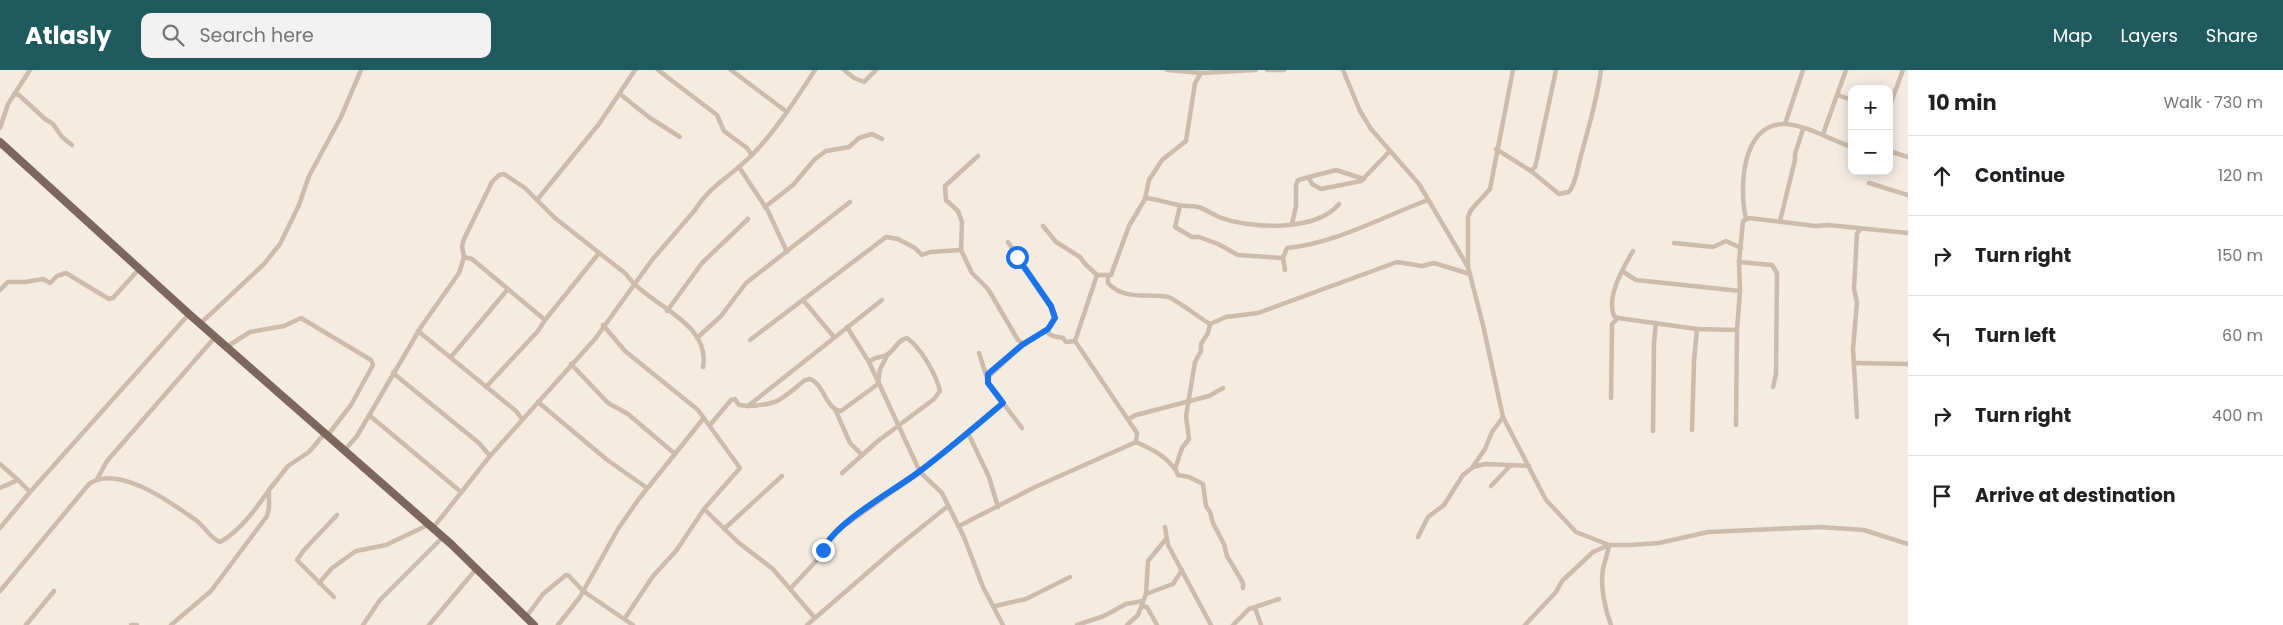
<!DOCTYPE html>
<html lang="en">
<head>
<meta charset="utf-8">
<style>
  :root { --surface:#fff; --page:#f2f2f2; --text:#202124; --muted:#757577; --line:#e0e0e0; --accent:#1f5a5e }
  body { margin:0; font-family:Poppins,sans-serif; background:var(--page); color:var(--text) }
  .controls { position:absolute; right:15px; top:15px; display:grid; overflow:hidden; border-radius:10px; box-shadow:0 2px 12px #0003 }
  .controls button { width:45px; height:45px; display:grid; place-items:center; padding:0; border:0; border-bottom:1px solid var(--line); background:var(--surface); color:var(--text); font:25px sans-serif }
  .stop { position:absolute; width:15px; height:15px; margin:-11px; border:4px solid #1a73e8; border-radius:50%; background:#fff }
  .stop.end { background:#1a73e8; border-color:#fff; box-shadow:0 1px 5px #0008 }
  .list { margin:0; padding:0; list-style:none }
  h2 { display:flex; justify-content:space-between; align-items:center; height:65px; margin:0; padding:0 20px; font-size:21px }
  h2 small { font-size:16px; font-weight:400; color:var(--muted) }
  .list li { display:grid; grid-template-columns:32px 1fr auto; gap:15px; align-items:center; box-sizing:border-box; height:80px; padding:0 20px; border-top:1px solid var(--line) }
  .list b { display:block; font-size:19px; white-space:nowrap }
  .list em { font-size:16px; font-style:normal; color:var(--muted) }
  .icon { flex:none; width:28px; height:28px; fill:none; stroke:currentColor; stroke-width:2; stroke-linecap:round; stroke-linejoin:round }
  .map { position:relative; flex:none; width:1908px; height:555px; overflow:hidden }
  header { display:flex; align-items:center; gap:30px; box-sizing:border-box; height:70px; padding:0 25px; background:var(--accent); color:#fff }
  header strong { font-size:24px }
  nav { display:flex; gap:28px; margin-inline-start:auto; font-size:18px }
  .search { width:350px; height:45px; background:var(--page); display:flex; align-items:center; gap:12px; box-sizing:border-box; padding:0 18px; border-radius:10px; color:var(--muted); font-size:19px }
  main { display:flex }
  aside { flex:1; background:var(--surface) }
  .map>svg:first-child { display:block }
</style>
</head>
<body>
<header>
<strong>Atlasly</strong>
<div class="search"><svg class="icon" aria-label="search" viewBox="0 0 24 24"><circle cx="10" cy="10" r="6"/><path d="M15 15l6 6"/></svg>Search here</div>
<nav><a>Map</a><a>Layers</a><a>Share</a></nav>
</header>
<main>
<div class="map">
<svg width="1908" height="555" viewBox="0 0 1908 555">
  <rect width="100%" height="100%" fill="#f4ebe1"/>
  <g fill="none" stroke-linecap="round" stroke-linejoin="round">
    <g stroke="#cdbbac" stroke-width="4.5">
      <path d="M658,0l59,45 7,16 23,17 5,7"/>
      <path d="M731,0l56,42"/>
      <path d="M844,0l10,8 10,4 12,-12"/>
      <path d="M1167,0l34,3 55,-3"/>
      <path d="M1267,0h17"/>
      <path d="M1343,0l17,41 11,18 48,55 49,83 15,58 20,92 43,83 30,32 33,13h21l29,-2 49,-11 112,-5 44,3 44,14"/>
      <path d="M14,24l5,1 26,24 8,5 9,13 10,8"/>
      <path d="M620,24l30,24 30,19"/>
      <path d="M1838,25l14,5"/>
      <path d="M1889,38l14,-38"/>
      <path d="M1785,54l18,-54"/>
      <path d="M0,58l8,-24 22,-34"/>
      <path d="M1823,64l23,-64"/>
      <path d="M1496,79l35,22 28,23 10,-2c7,-9 8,-22 11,-33 8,-30 17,-58 21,-89"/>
      <path d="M1889,81l19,6"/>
      <path d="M739,97l29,44 19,41"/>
      <path d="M1531,101l4,-4 2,-8 19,-89"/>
      <path d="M1309,108l3,6 9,5 40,-8 29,-30"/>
      <path d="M1869,113l39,12"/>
      <path d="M1145,128c12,1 23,5 34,7 6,2 12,0 19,2 7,2 14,7 21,10 31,12 97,15 120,-13"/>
      <path d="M537,130l62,-76 36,-54"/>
      <path d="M1180,136l-5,21 17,10h7l19,7 20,11 45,3 2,12"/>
      <path d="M765,137l28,-22 22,-26 11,-8 23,-4 10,-9 13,-4 10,5"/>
      <path d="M1746,149c-7,-30 -5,-97 40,-95 23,2 44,16 66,23"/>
      <path d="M1780,151l15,-61v-6l8,-25"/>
      <path d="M1292,154l4,-18v-21l2,-5 38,-10 28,9"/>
      <path d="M1674,173l39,4 13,-6 15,7"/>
      <path d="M961,180l1,-28 -4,-11 -12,-11 -1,-14 33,-30"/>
      <path d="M464,187l8,2 73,61 -7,11 -52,56"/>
      <path d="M1283,188l4,-10c49,-5 95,-31 141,-48"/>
      <path d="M1739,192l33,3 5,8 -1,101 -3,13"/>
      <path d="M1468,197v-50l3,-7 19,-21 23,-119"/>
      <path d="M1622,201l14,9 104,11"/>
      <path d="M1097,205h14l18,-49 16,-27 4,-19 13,-20 24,-19 9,-58 6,-10"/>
      <path d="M1108,206v7c16,18 40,10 60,14 6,1 33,22 42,27l16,-7 32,-4 139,-51 25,4 12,-3 36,11"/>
      <path d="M0,220l8,-8h17l18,-3 7,4 7,-7 9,-3 43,26 4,-1 27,-30"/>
      <path d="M803,230l31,37"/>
      <path d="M667,241l35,-48 46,-44"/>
      <path d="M1618,248l-4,-2c-8,-19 9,-48 19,-65"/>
      <path d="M545,250l54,-67"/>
      <path d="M201,253l63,-59 16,-20 19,-39 10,-29 32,-59 20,-47"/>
      <path d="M1210,254l-2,9 -7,11v7l-6,11 -9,54 3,23 -7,9 -7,21 3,6 11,2 14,7 3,22 4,6 3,11 11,21 3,12 16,27v5"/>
      <path d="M603,255l22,26 73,59 42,58 -36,41 -28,42 -23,25 -28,42"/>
      <path d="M847,257l22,35 51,110 22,21 22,44 19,50 20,38"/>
      <path d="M418,261l98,80 6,8"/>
      <path d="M1045,261l8,5 10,2 3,4 9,-1"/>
      <path d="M697,268l24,-22 25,-33 104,-81"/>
      <path d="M750,270l136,-103 12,2 17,9 7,7 8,-3 31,-2 11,23 16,16 30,51 6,4c11,-8 31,-14 31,-30l-47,-72"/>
      <path d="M228,276l22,-14 34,-6 17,-8 70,42 2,5 -22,40 -24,31"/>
      <path d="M979,283l8,25"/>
      <path d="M451,287l57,-68"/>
      <path d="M1855,293l53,1"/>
      <path d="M571,294l37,39 20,11 47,40"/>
      <path d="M393,303l86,70 11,13"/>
      <path d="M1611,328l1,-74 6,-6 79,11 40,1"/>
      <path d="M538,332l68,57 41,29"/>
      <path d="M748,336c31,-1 34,-7 57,-26l5,-1c14,5 16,31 31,32l37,-27 2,-15 8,-15"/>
      <path d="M835,339l15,34 12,12"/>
      <path d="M369,345l92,77"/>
      <path d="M1857,347l-4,-68 4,-47 -3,-13 3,-56 4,-4"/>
      <path d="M1128,349l8,-4 73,-19 14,-8"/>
      <path d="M710,355l21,-25 4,-1 4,6 9,1 134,-106"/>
      <path d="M1736,355l1,-95 3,-39 -1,-29 4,-41 6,-3 67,8 12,-1 80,8"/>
      <path d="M1022,358l-34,-45 -1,-5 37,-34"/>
      <path d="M1692,360l2,-69 3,-32"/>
      <path d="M1653,361l1,-88 2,-20"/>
      <path d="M968,363l21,44 9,30"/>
      <path d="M1136,372c15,7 29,13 39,27"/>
      <path d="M344,381l13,-15 64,-109 38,-54 5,-16 -2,-11 2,-7 28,-57 7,-7 5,-1 21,14 30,30 71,56c22,32 85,47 77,93"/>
      <path d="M0,394l18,16"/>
      <path d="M1473,397l12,-3 44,2"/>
      <path d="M842,403l36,-32 56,-42 6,-8c-4,-17 -19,-43 -33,-53 -10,2 -11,11 -19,16 -6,4 -13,2 -19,8"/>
      <path d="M97,409l10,-18 109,-125"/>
      <path d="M1491,416l19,-20"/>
      <path d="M0,418l18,-8 12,12 159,-178"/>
      <path d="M704,439l35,34 34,26 41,48"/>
      <path d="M959,456l76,-39 101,-45 1,-9 -62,-92 22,-66 -12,-11 -5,-7 -24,-15 -13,-16"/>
      <path d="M1165,457l3,18 43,80"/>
      <path d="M0,458l30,-36"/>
      <path d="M433,458l57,-72 105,-117 57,-79 43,-50c15,-25 39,-36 58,-56 24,-25 43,-55 62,-84"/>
      <path d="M724,459l58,-53"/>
      <path d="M1418,467l10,-20 16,-12 19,-30 9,-7 13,-19 7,-17 11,-15"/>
      <path d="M1609,475c-1,8 -4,15 -6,24 -3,17 2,40 8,56"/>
      <path d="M319,513l13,-15 24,-17 30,-6 42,-20"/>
      <path d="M791,518l27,-29 8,-16 15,-15 79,-56 83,-69"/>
      <path d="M0,521l89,-107c29,-21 84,20 108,37 8,6 14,18 23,21 20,-11 36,-33 49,-52"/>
      <path d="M1146,524l2,-33 18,-22"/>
      <path d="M334,527l-37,-37 7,-10 33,-35"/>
      <path d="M995,536l31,-7 44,-22"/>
      <path d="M1142,536l5,1 10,18"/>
      <path d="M1255,538l6,17"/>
      <path d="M526,547l17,-23 23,-19 3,1 14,15 50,34"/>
      <path d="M26,555l28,-34"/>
      <path d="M131,555h6"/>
      <path d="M171,555l40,-34 56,-75 2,-8v-18l19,-24 21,-14 16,-19"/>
      <path d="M363,555l17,-25 63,-63"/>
      <path d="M429,555l48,-57"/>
      <path d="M558,555l22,-28 38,-68 20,-29 65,-81"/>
      <path d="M807,555l90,-78 51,-41"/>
      <path d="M1077,555l27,-9 22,-12 17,-3"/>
      <path d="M1127,555l11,-10 8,-21 27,-10 9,-14"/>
      <path d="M1233,555l16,-16 30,-10"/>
      <path d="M1525,555l31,-33 6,-11 31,-29 16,-7"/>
    </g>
    <path stroke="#7d675c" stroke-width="8" d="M0,72l189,172 262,230 83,81"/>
  </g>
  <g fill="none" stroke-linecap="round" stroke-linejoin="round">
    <path stroke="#1a73e8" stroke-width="6" d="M823,480c12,-28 71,-59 97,-79 28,-21 56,-45 83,-68l-15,-20v-9l34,-29 26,-16 7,-11 -4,-12 -34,-49"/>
  </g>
</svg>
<div class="controls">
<button>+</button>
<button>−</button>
</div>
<div class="stop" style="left:1017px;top:187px"></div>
<div class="stop end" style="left:823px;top:480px"></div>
</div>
<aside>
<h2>10 min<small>Walk · 730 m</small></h2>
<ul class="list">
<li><svg class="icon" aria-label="ahead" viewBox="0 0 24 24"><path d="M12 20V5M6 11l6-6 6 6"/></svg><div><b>Continue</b></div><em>120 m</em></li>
<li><svg class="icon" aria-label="right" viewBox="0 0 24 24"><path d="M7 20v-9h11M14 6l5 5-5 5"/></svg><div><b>Turn right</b></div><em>150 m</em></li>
<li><svg class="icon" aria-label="left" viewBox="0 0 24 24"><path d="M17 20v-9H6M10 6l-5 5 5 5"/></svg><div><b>Turn left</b></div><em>60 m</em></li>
<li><svg class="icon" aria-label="right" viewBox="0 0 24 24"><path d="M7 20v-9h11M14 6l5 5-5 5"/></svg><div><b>Turn right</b></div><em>400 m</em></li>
<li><svg class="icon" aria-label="arrive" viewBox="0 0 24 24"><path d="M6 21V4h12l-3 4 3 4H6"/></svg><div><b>Arrive at destination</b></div></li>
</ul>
</aside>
</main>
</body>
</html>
